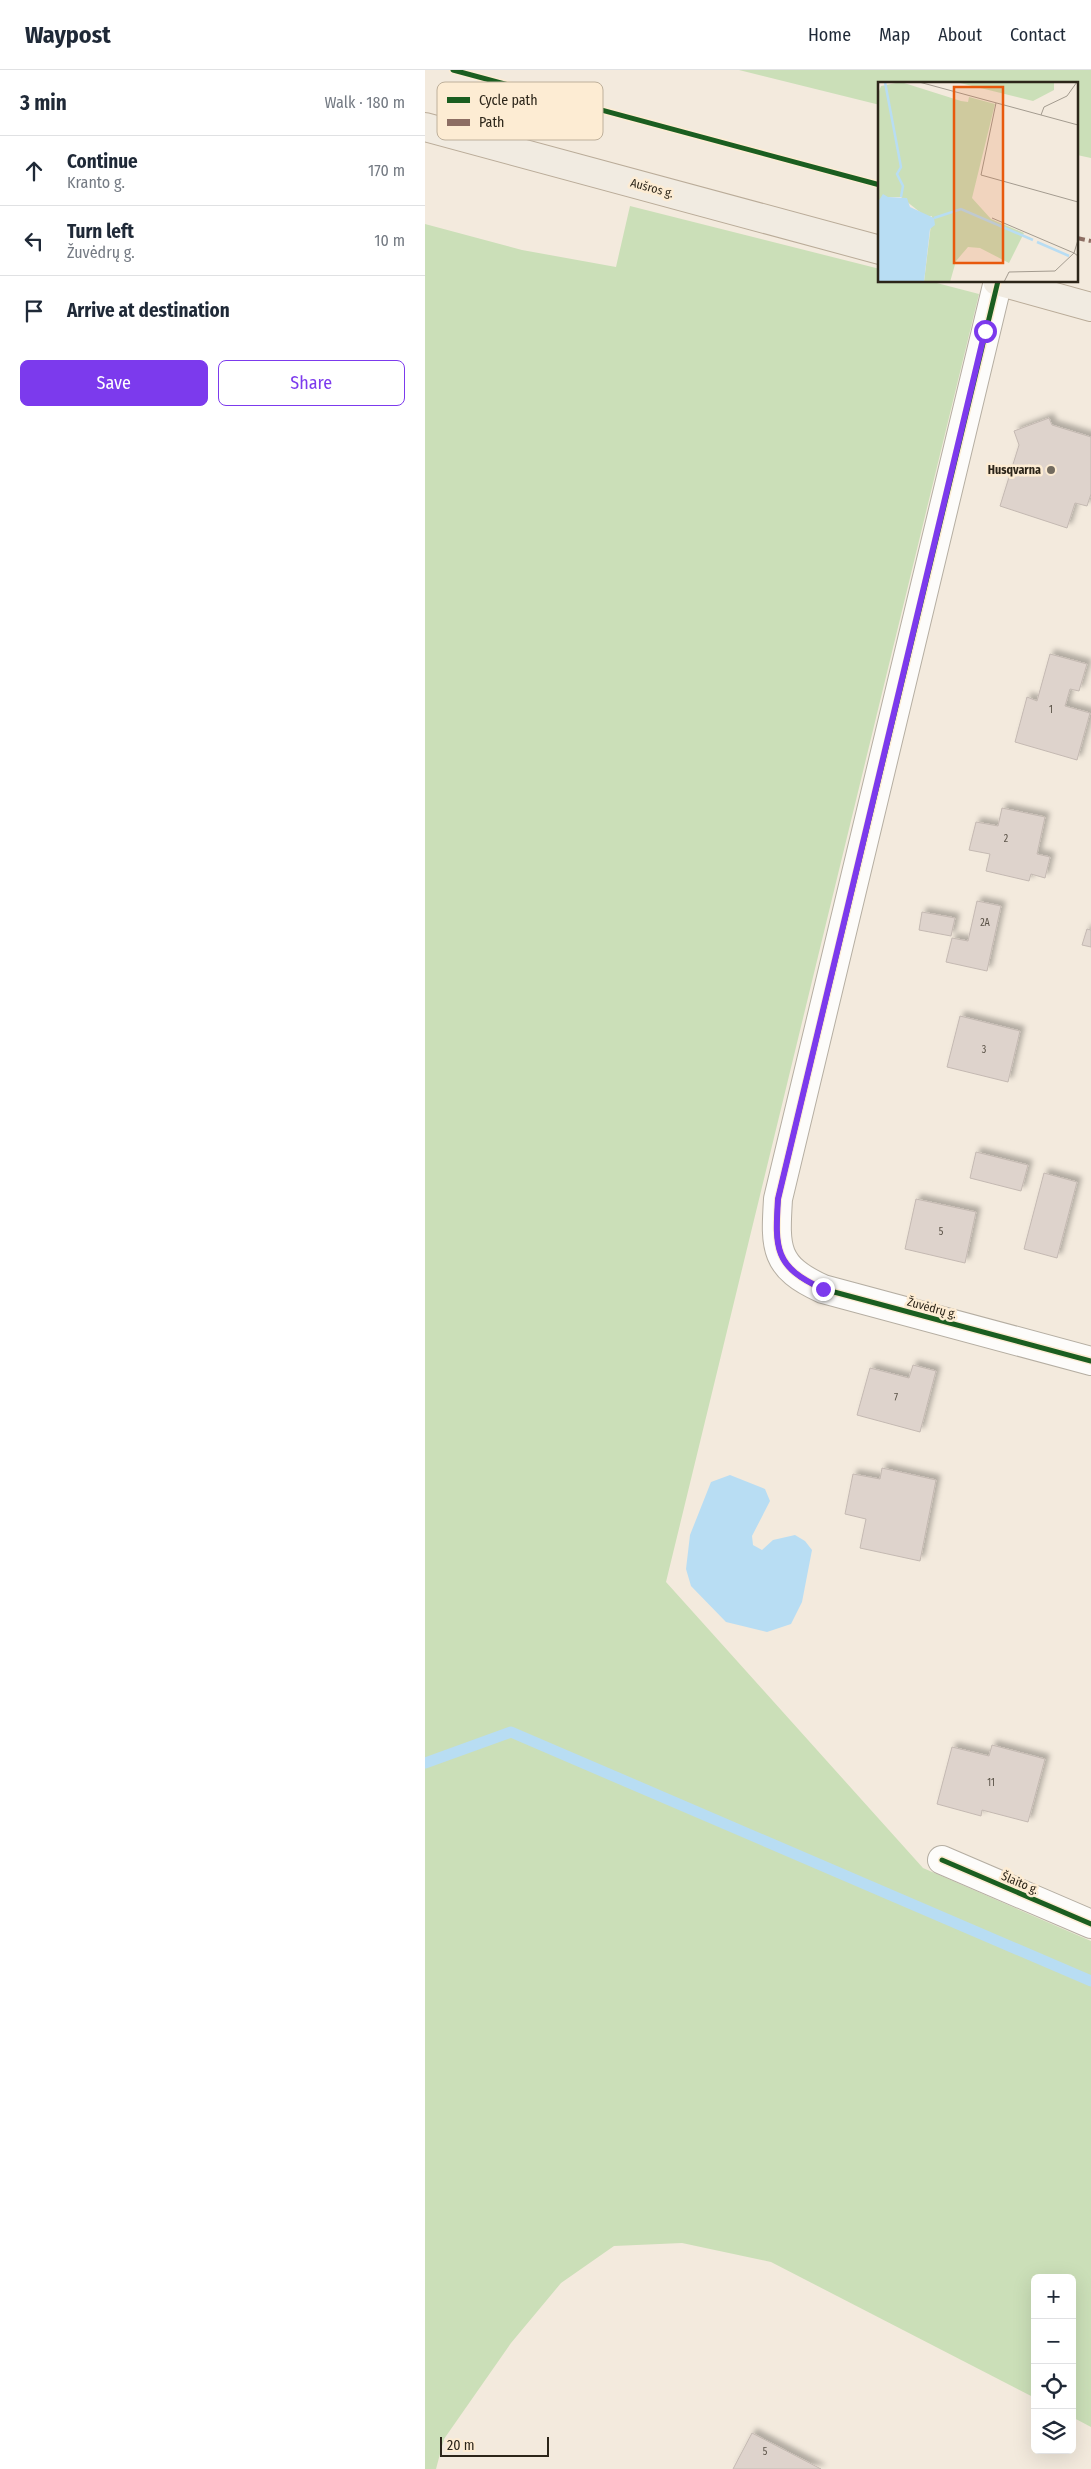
<!DOCTYPE html>
<html lang="en">
<head>
<meta charset="utf-8">
<style>
  :root { --surface:#fff; --page:#f2f2f3; --text:#1f2937; --muted:#747a83; --line:#e0e1e3; --accent:#7c3aed }
  body { margin:0; font-family:"Fira Sans Condensed",sans-serif; background:var(--page); color:var(--text) }
  .controls { position:absolute; right:15px; bottom:15px; display:grid; overflow:hidden; border-radius:8px; box-shadow:0 5px 20px #0002 }
  .controls button { width:45px; height:45px; display:grid; place-items:center; padding:0; border:0; border-bottom:1px solid var(--line); background:var(--surface); color:var(--text); font:25px sans-serif }
  .scale { position:absolute; left:15px; bottom:12px; width:109px; box-sizing:border-box; padding-left:5px; border:2px solid #2c2519; border-top:0; font-size:14px; line-height:18px; white-space:nowrap; color:#2c2519; -webkit-text-stroke:4px #fdecd3; paint-order:stroke }
  .stop { position:absolute; width:15px; height:15px; margin:-11px; border:4px solid #7c3aed; border-radius:50%; background:#fff }
  .stop.end { background:#7c3aed; border-color:#fff; box-shadow:0 1px 5px #0008 }
  .list { margin:0; padding:0; list-style:none }
  h2 { display:flex; justify-content:space-between; align-items:center; height:65px; margin:0; padding:0 20px; font-size:21px }
  h2 small { font-size:16px; font-weight:400; color:var(--muted) }
  .list li { display:grid; grid-template-columns:32px 1fr auto; gap:15px; align-items:center; box-sizing:border-box; height:70px; padding:0 20px; border-top:1px solid var(--line) }
  .list b { display:block; font-size:19px; white-space:nowrap }
  .list p { margin:0; font-size:16px; white-space:nowrap; color:var(--muted) }
  .list em { font-size:16px; font-style:normal; color:var(--muted) }
  .actions { display:flex; gap:10px; padding:15px 20px }
  .actions a { flex:1; padding:11px 0; border:1px solid var(--accent); border-radius:8px; text-align:center; font-size:18px; color:var(--accent) }
  .actions .main { background:var(--accent); color:#fff }
  .icon { flex:none; width:28px; height:28px; fill:none; stroke:currentColor; stroke-width:2; stroke-linecap:round; stroke-linejoin:round }
  .map { position:relative; flex:none; width:666px; height:2399px; overflow:hidden }
  header { display:flex; align-items:center; gap:30px; box-sizing:border-box; height:70px; padding:0 25px; background:var(--surface); border-bottom:1px solid var(--line) }
  header strong { font-size:24px }
  nav { display:flex; gap:28px; margin-inline-start:auto; font-size:18px }
  main { display:flex }
  aside { flex:1; background:var(--surface) }
  .map>svg:first-child { display:block }
</style>
</head>
<body>
<header>
<strong>Waypost</strong>
<nav><a>Home</a><a>Map</a><a>About</a><a>Contact</a></nav>
</header>
<main>
<aside>
<h2>3 min<small>Walk · 180 m</small></h2>
<ul class="list">
<li><svg class="icon" aria-label="ahead" viewBox="0 0 24 24"><path d="M12 20V5M6 11l6-6 6 6"/></svg><div><b>Continue</b><p>Kranto g.</p></div><em>170 m</em></li>
<li><svg class="icon" aria-label="left" viewBox="0 0 24 24"><path d="M17 20v-9H6M10 6l-5 5 5 5"/></svg><div><b>Turn left</b><p>Žuvėdrų g.</p></div><em>10 m</em></li>
<li><svg class="icon" aria-label="arrive" viewBox="0 0 24 24"><path d="M6 21V4h12l-3 4 3 4H6"/></svg><div><b>Arrive at destination</b></div></li>
</ul>
<div class="actions"><a class="main">Save</a><a>Share</a></div>
</aside>
<div class="map">
<svg width="666" height="2399" viewBox="0 0 666 2399">
  <defs>
    <filter id="shadow"><feDropShadow dx="4.5" dy="-4.5" stdDeviation="2.5" flood-color="#0004"/></filter>
  </defs>
  <rect width="100%" height="100%" fill="#f3eadd"/>
  <g fill="#cbdfb8">
    <path d="M314,0h352v88l-14,-3v-71h-197v21z"/>
    <path d="M205,136l250,63v12h49l50,13 -313,1288 257,286 168,73v486l-19,-10v-139h-37v120l-264,-136 -89,-19 -68,3 -53,37 -50,60 -67,96 -8,30h-11v-2245l97,26 94,17z"/>
  </g>
  <path fill="#b8ddf3" d="M305,1405l35,14 5,12 -18,35 1,9 9,5 11,-10 22,-5 10,6 7,9 -10,52 -11,22 -24,8 -41,-10 -35,-36 -5,-17 4,-34 21,-53z"/>
  <g fill="none" stroke-linecap="round" stroke-linejoin="round">
    <path stroke="#b8ddf3" stroke-width="11" d="M0,1693l86,-31 580,249"/>
  </g>
  <g fill="#ded3cc" stroke="#c4b9b2" filter="url(#shadow)">
    <path d="M624,348l3,7 39,12v57l-4,12 -12,-3 -8,25 -67,-22 19,-61 -5,-14z"/>
    <path d="M625,584l37,10 -8,27 -9,-2 -5,17 25,7 -13,47 -62,-18 12,-45 10,4z"/>
    <path d="M577,738l43,9 -8,37 13,3 -5,21 -14,-4 -2,7 -43,-10 4,-17 -21,-4 7,-28 22,4z"/>
    <path d="M552,831l24,5 -14,65 -41,-9 6,-24 16,3z"/>
    <path d="M497,842l33,6 -4,18 -32,-6z"/>
    <path d="M662,859l4,1v17l-9,-2z"/>
    <path d="M535,946l60,15 -12,51 -61,-15z"/>
    <path d="M551,1082l52,13 -7,26 -51,-13z"/>
    <path d="M619,1103l33,9 -20,76 -33,-9z"/>
    <path d="M491,1129l60,13 -11,51 -60,-14z"/>
    <path d="M488,1295l23,6 -16,61 -63,-17 13,-47 39,10z"/>
    <path d="M457,1398l54,12 -16,81 -60,-13 6,-29 -21,-5 8,-40 27,5z"/>
    <path d="M567,1675l53,14 -17,63 -46,-12 -1,6 -44,-12 15,-57 37,9z"/>
    <path d="M327,2363l69,36h-88z"/>
  </g>
  <g fill="none" stroke-linecap="round" stroke-linejoin="round">
    <defs>
      <g id="minor">
        <path d="M573,211l-220,918c-3,49 -4,68 45,90l268,72"/>
        <path d="M517,1790l149,64"/>
      </g>
      <g id="primary">
        <path d="M0,57l455,123"/>
        <path d="M572,211l94,26"/>
      </g>
    </defs>
    <use href="#minor" stroke="#b5aea2" stroke-width="30"/>
    <use href="#primary" stroke="#baac99" stroke-width="30"/>
    <use href="#minor" stroke="#fdfcfa" stroke-width="28"/>
    <use href="#primary" stroke="#f1ebe1" stroke-width="28"/>
    <path stroke="#8d6e63" stroke-width="4" stroke-dasharray="8 4" stroke-linecap="butt" d="M652,168l14,3"/>
    <defs>
      <g id="cycleway">
        <path d="M28,0l427,115"/>
        <path d="M573,211l-220,918c-3,49 -4,68 45,90l268,72"/>
        <path d="M517,1790l149,64"/>
      </g>
    </defs>
    <use href="#cycleway" stroke="#fdecd3" stroke-width="8"/>
    <use href="#cycleway" stroke="#1b5e20" stroke-width="5"/>
  </g>
  <g fill="none" stroke-linecap="round" stroke-linejoin="round">
    <path stroke="#7c3aed" stroke-width="6" d="M398,1219c-49,-22 -48,-41 -45,-90l207,-868"/>
  </g>
  <circle fill="#726a5e" stroke="#fdecd3" stroke-width="2" cx="626" cy="400" r="5"/>
  <g text-anchor="middle" stroke-width="5" stroke-linejoin="round" paint-order="stroke">
    <g font-size="10" fill="#5a5247">
      <text x="626" y="643">1</text>
      <text x="581" y="772">2</text>
      <text x="560" y="856">2A</text>
      <text x="559" y="983">3</text>
      <text x="516" y="1165">5</text>
      <text x="471" y="1331">7</text>
      <text x="566" y="1716">11</text>
      <text x="340" y="2385">5</text>
    </g>
    <g font-size="12" fill="#2c2519" stroke="#fdecd3">
      <text transform="translate(227 118) rotate(15)" y="4">Aušros g.</text>
      <text transform="translate(507 1238) rotate(15)" y="4">Žuvėdrų g.</text>
      <text transform="translate(595 1813) rotate(23)" y="4">Šlaito g.</text>
    </g>
    <g font-size="12" font-weight="bold" fill="#2c2519" stroke="#fdecd3" text-anchor="end">
      <text x="616" y="404">Husqvarna</text>
    </g>
  </g>
  <g transform="translate(453 12)">
    <rect width="200" height="200" fill="#f3eadd"/>
    <path d="M23,0l60,19 7,1 1,-5 26,7 -23,94 19,21 33,14 -15,30 -29,-15 -12,-1 -12,14 -6,21h-26l8,-66 -6,1 -25,-20h-13l-10,5v-108l3,-8zM78,0h98v8l-21,11z" fill="#cbdfb8"/>
    <path d="M5,112l5,3 19,1 3,9 24,11 1,7 -5,4 -6,53h-46v-80z" fill="#b8ddf3"/>
    <path fill="none" stroke="#b8ddf3" stroke-width="2.5" d="M7,0l16,85 -4,7 6,12 -2,11M56,136l27,-9 72,31M159,160l32,14"/>
    <path fill="none" stroke="#a39b8f" stroke-width="1" d="M41,0l159,43M118,21l-15,72 97,27M163,33l3,-8 23,-11 10,-14M114,136l82,35 -19,18 -46,1 -5,10M200,158l-4,13 4,3"/>
    <path fill="#e8590c" fill-opacity="0.15" stroke="#e8590c" stroke-width="2.5" d="M76,5h49v176h-49z"/>
    <rect width="200" height="200" fill="none" stroke="#2c2519" stroke-width="2.5"/>
  </g>
  <rect x="12" y="12" width="166" height="58" rx="8" fill="#fdecd3" stroke="#beb09b" stroke-width="1"/>
  <rect x="22" y="27" width="23" height="6" fill="#1b5e20"/>
  <rect x="22" y="49" width="23" height="7" fill="#8d6e63"/>
  <g font-size="14" fill="#2c2519">
    <text x="54" y="35">Cycle path</text>
    <text x="54" y="57">Path</text>
  </g>
</svg>
<div class="controls">
<button>+</button>
<button>−</button>
<button><svg class="icon" aria-label="locate" viewBox="0 0 24 24"><circle cx="12" cy="12" r="6"/><path d="M12 2v4M12 18v4M2 12h4M18 12h4"/></svg></button>
<button><svg class="icon" aria-label="layers" viewBox="0 0 24 24"><path d="M12 4l9 5-9 5-9-5zM3 14l9 5 9-5"/></svg></button>
</div>
<div class="scale">20 m</div>
<div class="stop" style="left:560px;top:261px"></div>
<div class="stop end" style="left:398px;top:1219px"></div>
</div>
</main>
</body>
</html>
